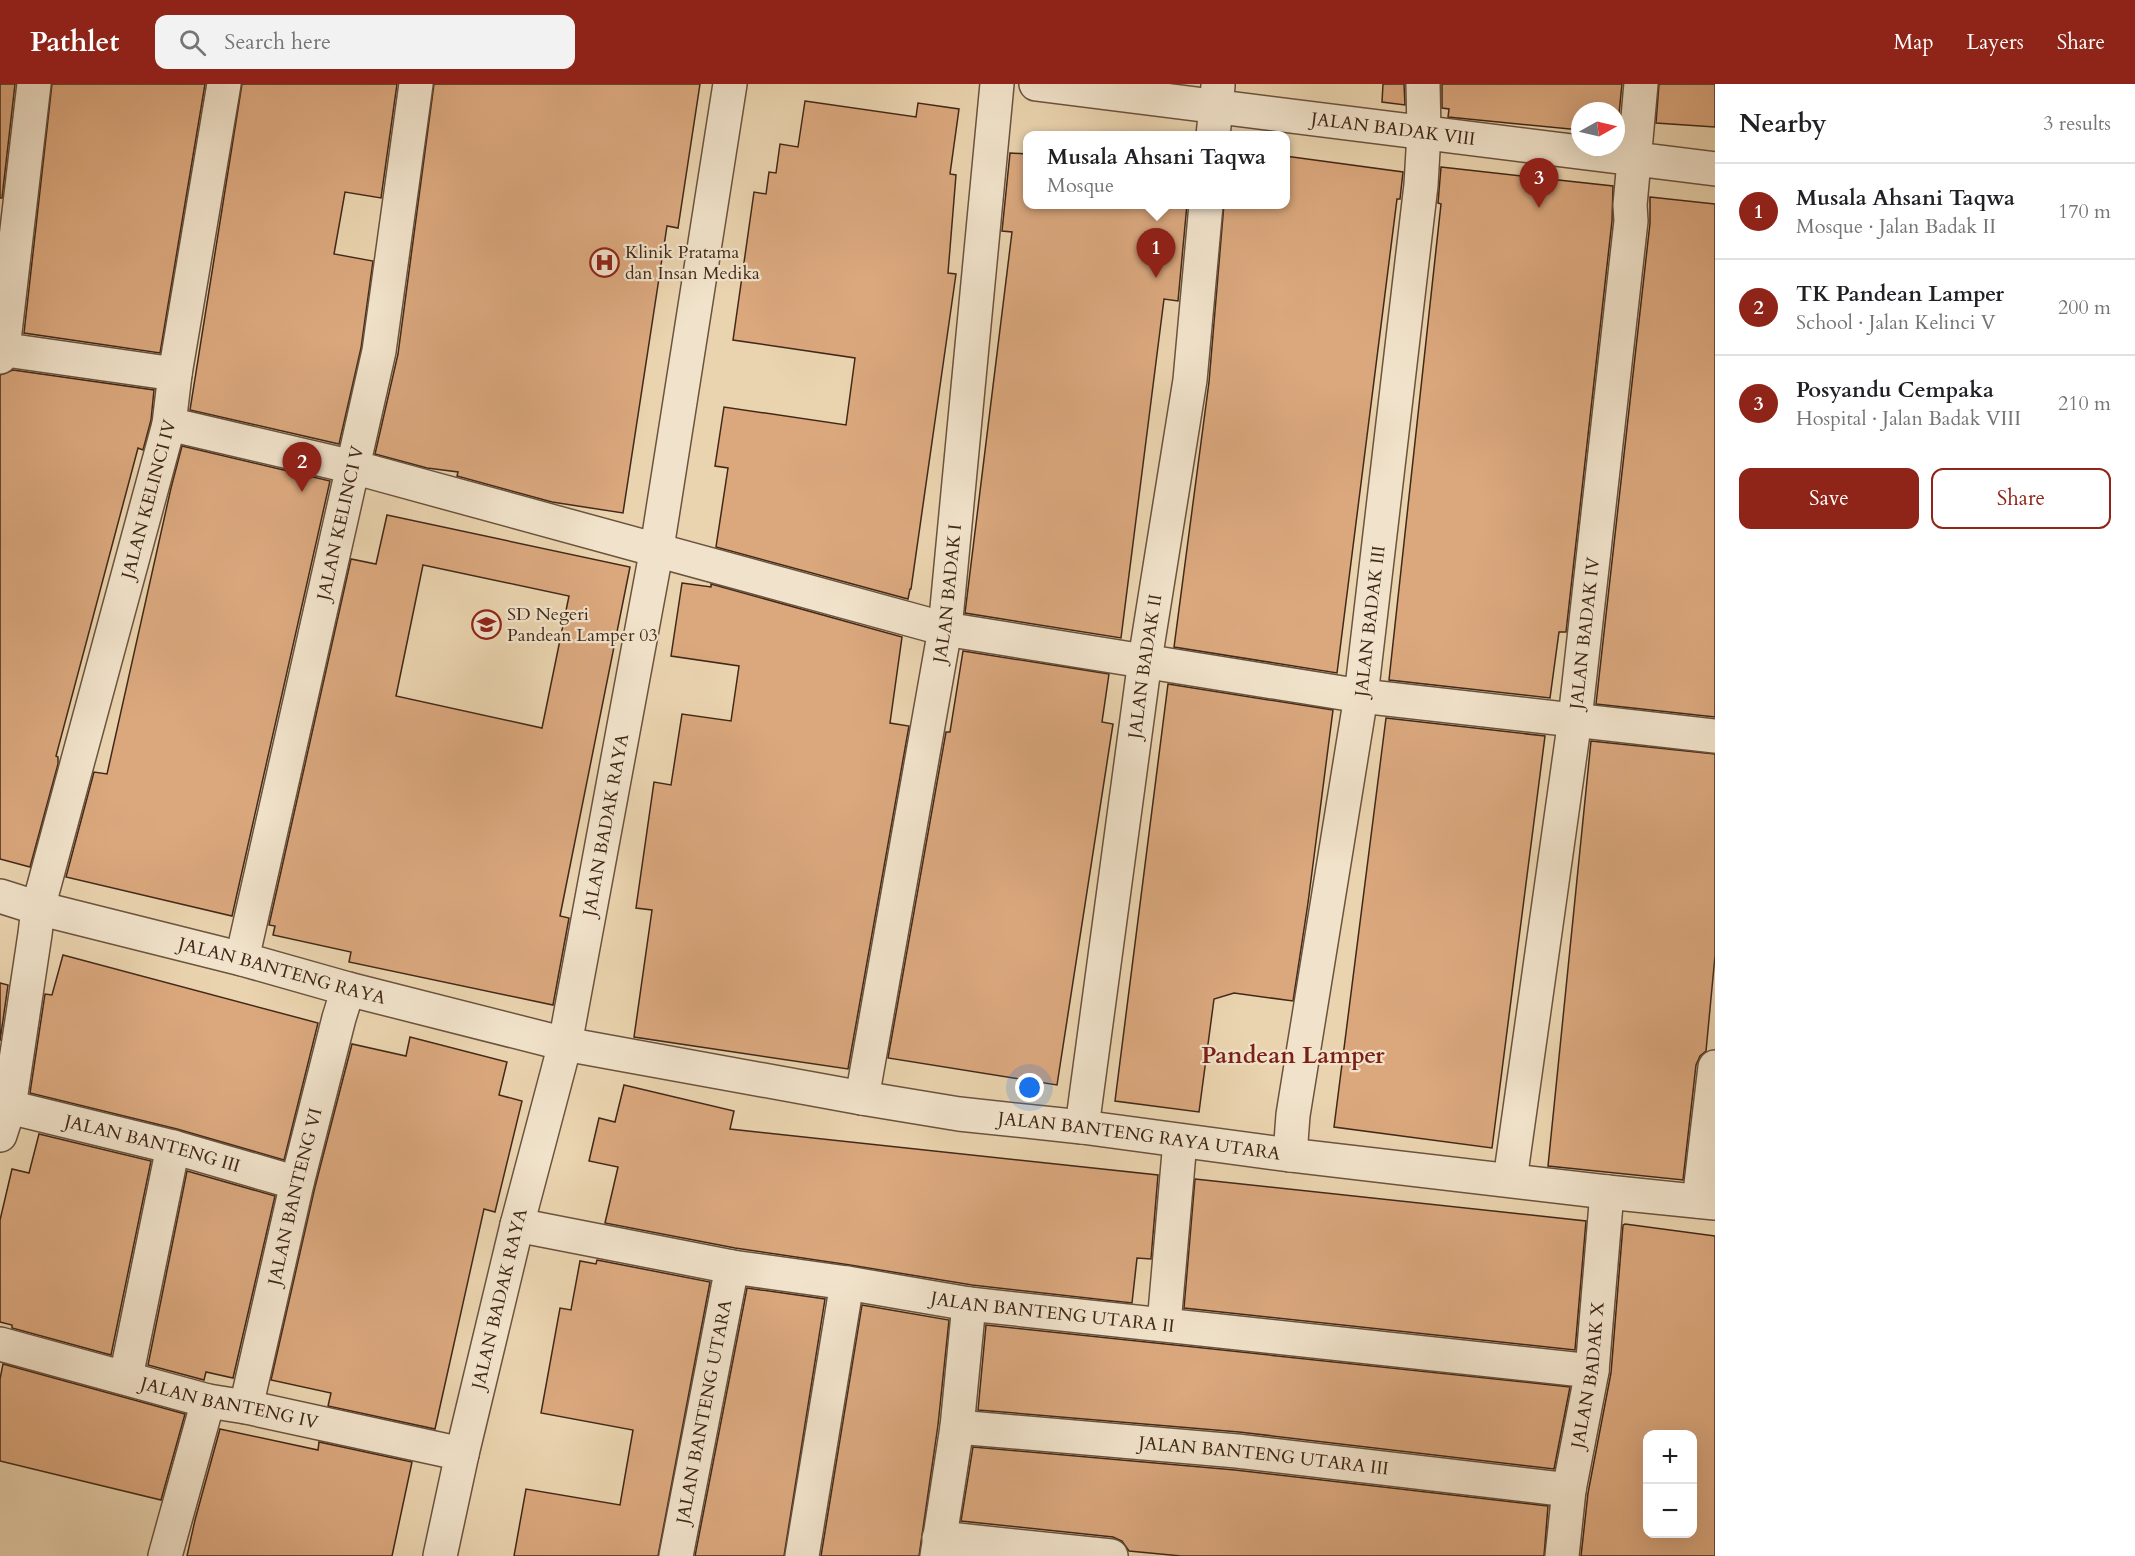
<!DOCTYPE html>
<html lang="en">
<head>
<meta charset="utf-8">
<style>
  :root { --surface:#fff; --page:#f2f2f2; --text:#202124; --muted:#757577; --line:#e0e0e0; --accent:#8f2418 }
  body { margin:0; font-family:Cardo,serif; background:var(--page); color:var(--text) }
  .controls { position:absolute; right:18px; bottom:18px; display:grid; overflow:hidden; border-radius:12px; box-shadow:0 6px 24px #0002 }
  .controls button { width:54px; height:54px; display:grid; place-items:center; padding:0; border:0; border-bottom:2px solid var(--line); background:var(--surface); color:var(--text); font:30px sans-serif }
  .compass { position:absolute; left:1571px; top:18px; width:54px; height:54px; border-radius:50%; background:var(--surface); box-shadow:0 6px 24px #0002; rotate:82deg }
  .you { position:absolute; left:1030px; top:1004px; width:21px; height:21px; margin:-15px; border:4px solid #fff; border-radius:50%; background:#1a73e8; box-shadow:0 0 0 9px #1a73e833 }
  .badge { display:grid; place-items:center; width:39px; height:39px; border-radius:50%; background:var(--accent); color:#fff; font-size:20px; font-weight:700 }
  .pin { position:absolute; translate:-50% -50px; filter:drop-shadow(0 2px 3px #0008) }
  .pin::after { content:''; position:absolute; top:32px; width:21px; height:18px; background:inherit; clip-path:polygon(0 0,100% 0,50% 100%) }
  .popup { position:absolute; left:1023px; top:47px; width:267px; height:78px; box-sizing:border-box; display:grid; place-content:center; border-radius:12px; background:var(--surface); filter:drop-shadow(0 2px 4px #0005); font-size:20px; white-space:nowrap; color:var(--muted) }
  .popup b { font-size:22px; color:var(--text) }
  .popup::after { content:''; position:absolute; left:50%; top:100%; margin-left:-12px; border:12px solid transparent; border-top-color:var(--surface) }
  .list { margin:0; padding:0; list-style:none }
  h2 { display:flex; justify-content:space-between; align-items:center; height:78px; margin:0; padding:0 24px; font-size:26px }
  h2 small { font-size:20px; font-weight:400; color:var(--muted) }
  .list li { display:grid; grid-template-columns:39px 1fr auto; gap:18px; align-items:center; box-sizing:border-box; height:96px; padding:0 24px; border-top:2px solid var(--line) }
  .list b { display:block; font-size:22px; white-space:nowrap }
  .list p { margin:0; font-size:20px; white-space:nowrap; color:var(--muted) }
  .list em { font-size:20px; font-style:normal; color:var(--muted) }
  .actions { display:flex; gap:12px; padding:18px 24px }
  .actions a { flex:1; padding:14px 0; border:2px solid var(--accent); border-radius:12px; text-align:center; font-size:21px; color:var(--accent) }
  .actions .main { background:var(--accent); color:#fff }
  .icon { flex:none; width:33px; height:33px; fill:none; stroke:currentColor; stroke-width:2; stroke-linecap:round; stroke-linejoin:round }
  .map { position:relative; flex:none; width:1715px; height:1472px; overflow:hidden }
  header { display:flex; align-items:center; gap:36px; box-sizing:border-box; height:84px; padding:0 30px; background:var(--accent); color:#fff }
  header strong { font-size:28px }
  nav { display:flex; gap:33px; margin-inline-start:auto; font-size:21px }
  .search { width:420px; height:54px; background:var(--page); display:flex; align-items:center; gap:15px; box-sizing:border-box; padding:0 21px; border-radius:12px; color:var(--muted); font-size:22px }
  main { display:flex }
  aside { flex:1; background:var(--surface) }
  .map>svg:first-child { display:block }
</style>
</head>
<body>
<header>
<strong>Pathlet</strong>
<div class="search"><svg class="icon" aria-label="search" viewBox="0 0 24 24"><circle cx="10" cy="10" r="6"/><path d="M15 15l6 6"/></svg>Search here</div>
<nav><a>Map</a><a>Layers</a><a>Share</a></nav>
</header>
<main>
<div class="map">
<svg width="1715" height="1472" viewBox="0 0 1715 1472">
  <rect width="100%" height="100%" fill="#ead4af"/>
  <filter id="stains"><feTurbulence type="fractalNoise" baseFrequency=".00333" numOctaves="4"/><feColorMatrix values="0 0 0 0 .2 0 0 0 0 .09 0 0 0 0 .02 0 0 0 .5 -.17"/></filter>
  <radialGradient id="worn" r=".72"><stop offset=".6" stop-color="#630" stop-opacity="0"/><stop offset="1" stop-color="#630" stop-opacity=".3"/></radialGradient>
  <g fill="#dba87e" stroke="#412818" stroke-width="1.5" fill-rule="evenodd">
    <path d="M0,0h15l-13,114h-2z"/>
    <path d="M52,0h153l-45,269 -136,-20z"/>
    <path d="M242,0h155l-16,114 -36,-6 -11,62 39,7 -12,87 -22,96 -149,-34z"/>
    <path d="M434,0h266l-22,144 -11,-2 -44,287 -71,-11 -95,-26 1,-4 -31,-4 -52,-14 23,-100z"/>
    <path d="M1383,0h21l1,21 -23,-3z"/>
    <path d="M1442,0h180l-5,49 -1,-22h-36v19l-132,-13 1,-8 -7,-1z"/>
    <path d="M1659,0h56v43l-59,-4z"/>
    <path d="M805,17l111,16 2,-14 41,6 -9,65 6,1 -8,98 8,1 -45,315h-1l-2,10 -192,-52 12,-79 -13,-2 9,-59 122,18 9,-67 -122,-18 21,-148 12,2 3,-22 7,1 4,-29 18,3z"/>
    <path d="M1010,69l17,1v50h160l-9,97 -14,-2 -43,339 -156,-25 47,-381 -10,-1z"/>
    <path d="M1285,72l118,16 -3,27h-3l-60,474 -163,-26 35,-265 15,-178h61z"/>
    <path d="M1441,83l172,19 -1,35 -46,411h-7l-9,66 -161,-18 52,-476 -3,-1z"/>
    <path d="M1650,113l65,7v513l-119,-13 54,-481z"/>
    <path d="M13,286l141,20 -3,30 -8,30 -5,-2 -82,308 2,1v7l-28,103 -30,-8v-484z"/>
    <path d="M182,362l148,35 -98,435 -166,-39 28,-105 13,2 64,-286z"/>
    <path d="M387,431l243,52 -70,349 9,2 -16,87 -204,-43 2,-10 -78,-17 2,-9 -6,-1 82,-366 25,5zM423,481l146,31 -27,132 -146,-32z"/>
    <path d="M682,499l29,4v-3l191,53 -12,86 19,3 -61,343 -214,-32 18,-127 -16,-2 18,-126 17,3 11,-71 49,7 8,-55 -68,-10z"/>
    <path d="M963,567l146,23 -7,48 11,2 -56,361 -169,-27 58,-326h4z"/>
    <path d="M1168,600l165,26 -25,193 -15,98 -59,-8 -20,6 -15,113 -84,-11z"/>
    <path d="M1386,634l159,18 -53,412 -158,-21z"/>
    <path d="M1591,657l124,13v202l-9,95 -6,5 -4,9 -13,115 -135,-14z"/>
    <path d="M63,871l255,68 -34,137 -107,-31 -147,-36 15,-99 7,1z"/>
    <path d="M0,899l8,2 -8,56z"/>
    <path d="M410,953l97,25 -8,33 23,6 -27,111 -11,-3 -49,220 -107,-23 3,-13 -60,-13 44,-193 37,-143 54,12z"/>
    <path d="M624,1001l110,26 -4,18 428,46 -7,84 -14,-1 -5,45 -160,-18 -122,-20 -115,-17 -130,-25 13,-56 -29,-6 10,-43 16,4z"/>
    <path d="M39,1050l112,27 -40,194 -99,-27v-3l-12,-3v-102l12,-51 17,4z"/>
    <path d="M187,1087l88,25 -42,182 -27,-6 -2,8 -56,-15z"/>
    <path d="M1195,1095l391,42 -11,129 -391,-42z"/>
    <path d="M1625,1140l90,12v320h-134l7,-63 23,-120 12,-148zM1647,1350h45v99h-45z"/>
    <path d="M597,1176l113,22 -52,274h-144l12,-67 94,16 13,-75 -92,-17 19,-105 11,2 9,-49 16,3z"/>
    <path d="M747,1204l78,11 -41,257h-89z"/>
    <path d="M862,1221l87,15 -11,105 -19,131h-98z"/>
    <path d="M986,1241l584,62 -16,82 -315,-37 -261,-22z"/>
    <path d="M3,1280l182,50 -24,86 -161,-39v-82z"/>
    <path d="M220,1345l98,21 1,-8 93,20 -20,94h-205l8,-36z"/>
    <path d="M973,1363l262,23 313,36 -4,50h-363l-52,-5 -7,-10 -9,-4 -152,-16z"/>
  </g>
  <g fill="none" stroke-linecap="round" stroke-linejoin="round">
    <defs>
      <g id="minor">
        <path id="s1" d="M1036,0l679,85"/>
        <path d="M1213,52l5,-50"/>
        <path d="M0,265l175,25"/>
        <path d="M0,273l3,-8 31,-265"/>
        <path d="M169,340l184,43 592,162 416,67 354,40"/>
        <path id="s2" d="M0,812l38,12 204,51 106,30 217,55 297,54 97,16 123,13 208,28 317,37 108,11"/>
        <path id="s3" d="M242,875l137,-608 37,-267"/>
        <path id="s4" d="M862,1014l83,-469 52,-545"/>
        <path id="s5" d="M9,1023l164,40 124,36"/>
        <path id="s6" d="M1082,1043l63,-467 45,-280 16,-175"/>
        <path id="s7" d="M0,1051l9,-28 26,-173 3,-26 131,-484 6,-50 49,-290"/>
        <path id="s8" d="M1290,1071l3,-40 68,-419 60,-511 3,-52 -1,-49"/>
        <path id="s9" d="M1510,1096l65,-461 56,-498 -1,-16 11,-121"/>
        <path d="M1699,1117l16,-134"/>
        <path id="s10" d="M517,1141l215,42 115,16 122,21 623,67"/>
        <path d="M1164,1240l16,-183"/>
        <path id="s11" d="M0,1260l208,57 38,6 216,47"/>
        <path d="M126,1293l47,-230"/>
        <path id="s12" d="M246,1323l51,-224 42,-165 9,-29"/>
        <path id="s13" d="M957,1343l280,24 332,39"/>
        <path d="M939,1454l172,18"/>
        <path d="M165,1472l43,-155"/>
        <path id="s14" d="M440,1472l22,-102 55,-229 48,-181 92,-496 73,-464"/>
        <path id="s15" d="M676,1472l56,-289"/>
        <path d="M802,1472l45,-273"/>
        <path d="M937,1472l20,-129 12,-123"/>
        <path id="s16" d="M1562,1472l7,-66 23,-119 15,-179"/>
      </g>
    </defs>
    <use href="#minor" stroke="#6b533e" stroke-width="36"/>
    <use href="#minor" stroke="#f1e3cb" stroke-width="33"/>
  </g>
  <defs>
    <symbol id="hospital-ring" viewBox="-11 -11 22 22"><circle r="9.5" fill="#f1e3cb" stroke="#8f2418" stroke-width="1.5"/><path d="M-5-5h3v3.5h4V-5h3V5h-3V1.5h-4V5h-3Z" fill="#8f2418"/></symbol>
    <symbol id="school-ring" viewBox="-11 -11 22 22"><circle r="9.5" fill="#f1e3cb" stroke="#8f2418" stroke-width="1.5"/><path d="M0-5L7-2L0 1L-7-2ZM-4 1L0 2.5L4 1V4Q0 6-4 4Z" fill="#8f2418"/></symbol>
  </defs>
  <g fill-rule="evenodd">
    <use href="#hospital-ring" x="588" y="162" width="33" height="33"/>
    <use href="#school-ring" x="470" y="524" width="33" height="33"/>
  </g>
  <g text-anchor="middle" stroke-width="4.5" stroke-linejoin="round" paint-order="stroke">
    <g font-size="18" fill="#412818" stroke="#f1e3cb">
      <text dy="6" stroke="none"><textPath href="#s1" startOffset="360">JALAN BADAK VIII</textPath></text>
      <text dy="6" stroke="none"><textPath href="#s7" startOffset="654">JALAN KELINCI IV</textPath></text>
      <text dy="6" stroke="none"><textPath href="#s3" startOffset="447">JALAN KELINCI V</textPath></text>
      <text dy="6" stroke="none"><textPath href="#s4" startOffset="512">JALAN BADAK I</textPath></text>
      <text dy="6" stroke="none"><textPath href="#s8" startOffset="540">JALAN BADAK III</textPath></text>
      <text dy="6" stroke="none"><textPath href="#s9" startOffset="552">JALAN BADAK IV</textPath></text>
      <text dy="6" stroke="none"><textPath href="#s6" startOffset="465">JALAN BADAK II</textPath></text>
      <text dy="6" stroke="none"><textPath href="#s14" startOffset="750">JALAN BADAK RAYA</textPath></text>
      <text dy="6" stroke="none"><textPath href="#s2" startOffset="292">JALAN BANTENG RAYA</textPath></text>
      <text dy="6" stroke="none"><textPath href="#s2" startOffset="1166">JALAN BANTENG RAYA UTARA</textPath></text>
      <text dy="6" stroke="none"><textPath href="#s5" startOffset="148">JALAN BANTENG III</textPath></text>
      <text dy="6" stroke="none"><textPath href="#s12" startOffset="216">JALAN BANTENG VI</textPath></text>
      <text dy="6" stroke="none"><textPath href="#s14" startOffset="264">JALAN BADAK RAYA</textPath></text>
      <text dy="6" stroke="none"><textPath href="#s10" startOffset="543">JALAN BANTENG UTARA II</textPath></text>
      <text dy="6" stroke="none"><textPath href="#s16" startOffset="183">JALAN BADAK X</textPath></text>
      <text dy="6" stroke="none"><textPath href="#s11" startOffset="237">JALAN BANTENG IV</textPath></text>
      <text dy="6" stroke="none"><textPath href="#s15" startOffset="147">JALAN BANTENG UTARA</textPath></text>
      <text dy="6" stroke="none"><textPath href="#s13" startOffset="308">JALAN BANTENG UTARA III</textPath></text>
    </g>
    <g font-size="18" fill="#412818" stroke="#f1e3cb" text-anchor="start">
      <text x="625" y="174">Klinik Pratama<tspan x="625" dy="21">dan Insan Medika</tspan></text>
      <text x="507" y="536">SD Negeri<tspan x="507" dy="21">Pandean Lamper 03</tspan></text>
    </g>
    <g font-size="24" font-weight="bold" fill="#7a1f14" stroke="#f1e3cb">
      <text x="1293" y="979">Pandean Lamper</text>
    </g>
  </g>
  <rect width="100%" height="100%" filter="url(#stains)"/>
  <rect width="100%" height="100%" fill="url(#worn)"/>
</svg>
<div class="controls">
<button>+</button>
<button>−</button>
</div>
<svg class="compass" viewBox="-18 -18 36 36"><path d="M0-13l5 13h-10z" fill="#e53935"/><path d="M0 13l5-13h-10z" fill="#757577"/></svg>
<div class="you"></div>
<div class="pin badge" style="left:1156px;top:194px">1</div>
<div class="popup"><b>Musala Ahsani Taqwa</b>Mosque</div>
<div class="pin badge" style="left:302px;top:408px">2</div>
<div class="pin badge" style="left:1539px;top:124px">3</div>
</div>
<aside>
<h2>Nearby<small>3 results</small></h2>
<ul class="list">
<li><span class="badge">1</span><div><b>Musala Ahsani Taqwa</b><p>Mosque · Jalan Badak II</p></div><em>170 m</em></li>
<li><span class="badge">2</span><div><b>TK Pandean Lamper</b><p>School · Jalan Kelinci V</p></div><em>200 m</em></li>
<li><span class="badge">3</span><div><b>Posyandu Cempaka</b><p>Hospital · Jalan Badak VIII</p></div><em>210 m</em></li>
</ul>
<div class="actions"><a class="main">Save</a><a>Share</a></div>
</aside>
</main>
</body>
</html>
